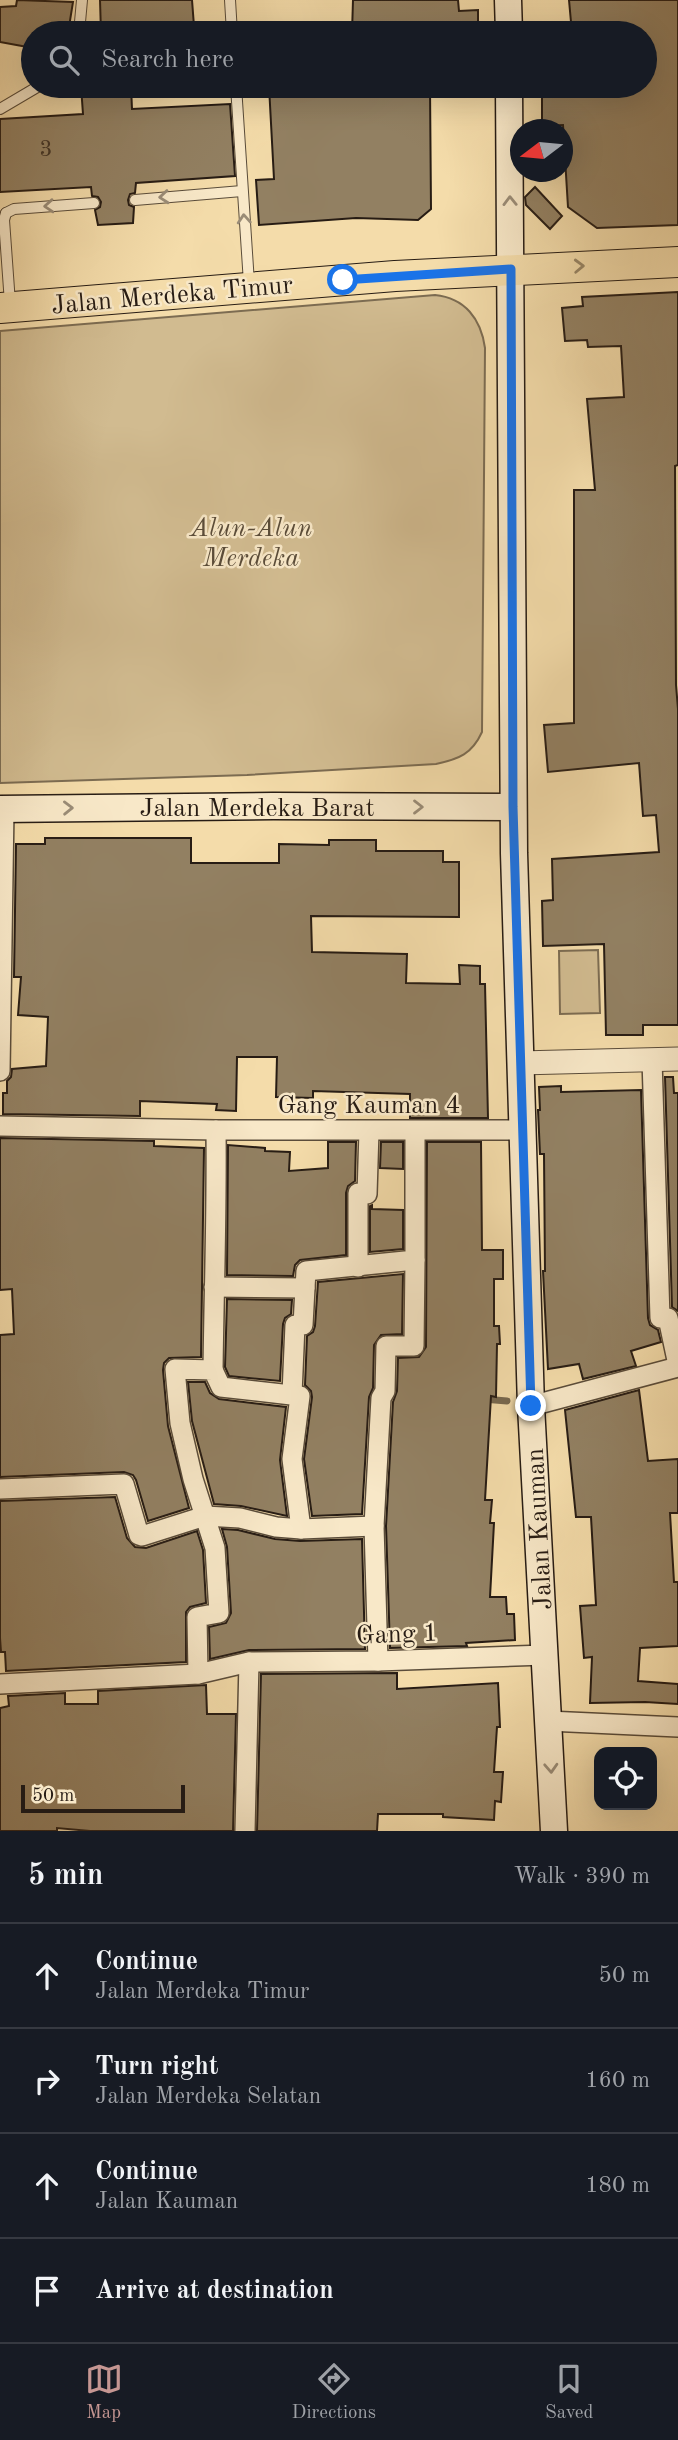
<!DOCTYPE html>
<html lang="en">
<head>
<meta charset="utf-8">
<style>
  :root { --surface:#171b24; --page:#242831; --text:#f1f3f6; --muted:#9ea1a6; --line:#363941; --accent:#c59692 }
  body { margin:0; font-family:"Old Standard TT",serif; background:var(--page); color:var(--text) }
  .controls { position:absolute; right:21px; bottom:21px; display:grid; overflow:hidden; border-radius:14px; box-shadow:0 7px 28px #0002 }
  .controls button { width:63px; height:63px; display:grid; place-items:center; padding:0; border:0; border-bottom:2px solid var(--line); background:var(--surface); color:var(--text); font:35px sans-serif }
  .compass { position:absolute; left:510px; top:119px; width:63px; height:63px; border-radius:50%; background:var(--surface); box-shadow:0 7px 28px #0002; rotate:254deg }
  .scale { position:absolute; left:21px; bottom:18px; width:164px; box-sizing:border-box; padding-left:7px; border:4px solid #271c14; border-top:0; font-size:19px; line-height:24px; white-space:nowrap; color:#271c14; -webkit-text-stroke:5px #f8e8c8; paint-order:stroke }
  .stop { position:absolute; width:21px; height:21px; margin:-16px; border:5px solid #1a73e8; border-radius:50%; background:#fff }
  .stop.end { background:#1a73e8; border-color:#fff; box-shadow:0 2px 7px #0008 }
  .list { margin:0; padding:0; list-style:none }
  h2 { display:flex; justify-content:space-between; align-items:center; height:91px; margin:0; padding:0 28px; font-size:30px }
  h2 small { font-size:23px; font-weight:400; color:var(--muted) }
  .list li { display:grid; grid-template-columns:46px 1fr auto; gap:21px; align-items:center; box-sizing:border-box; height:105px; padding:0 28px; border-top:2px solid var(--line) }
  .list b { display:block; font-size:26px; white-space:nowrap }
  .list p { margin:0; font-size:23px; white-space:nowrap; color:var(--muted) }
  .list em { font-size:23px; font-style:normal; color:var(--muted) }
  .icon { flex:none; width:38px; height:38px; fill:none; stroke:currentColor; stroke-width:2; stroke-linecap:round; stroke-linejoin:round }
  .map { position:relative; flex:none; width:678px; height:1831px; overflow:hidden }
  .search { position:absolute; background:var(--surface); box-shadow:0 7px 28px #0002; left:21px; right:21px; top:21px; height:77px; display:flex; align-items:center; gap:18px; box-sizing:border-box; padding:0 24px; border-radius:38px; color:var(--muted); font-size:26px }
  .sheet { height:511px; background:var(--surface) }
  nav { display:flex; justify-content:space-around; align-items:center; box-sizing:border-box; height:98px; border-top:2px solid var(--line); background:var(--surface); font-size:19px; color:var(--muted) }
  nav a { display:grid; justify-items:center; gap:4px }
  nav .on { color:var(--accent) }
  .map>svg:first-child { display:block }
</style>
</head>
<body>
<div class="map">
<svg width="678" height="1831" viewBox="0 0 678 1831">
  <rect width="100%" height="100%" fill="#f4dcaa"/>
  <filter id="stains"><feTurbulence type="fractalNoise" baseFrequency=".00286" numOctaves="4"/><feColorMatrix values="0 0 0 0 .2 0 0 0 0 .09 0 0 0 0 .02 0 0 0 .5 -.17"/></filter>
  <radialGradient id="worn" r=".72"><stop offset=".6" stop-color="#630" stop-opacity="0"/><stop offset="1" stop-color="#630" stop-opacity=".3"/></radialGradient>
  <g fill="#d1bb90" stroke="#7c6c52" stroke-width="2">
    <path d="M435,295c30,3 46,24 50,53l-3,384c-10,22 -23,27 -46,32l-189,11 -247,8v-452z"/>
    <path d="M598,950l2,63 -40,1 -1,-63z"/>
  </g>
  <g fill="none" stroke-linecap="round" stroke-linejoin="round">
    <path stroke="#78684f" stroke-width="7" d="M483,1399l24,2"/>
  </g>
  <g fill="#928062" stroke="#271c14" stroke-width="2">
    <path d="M17,0l56,2 -5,31h-35v15l-33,-6v-35l16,-1z"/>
    <path d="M100,0h92l2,26 -93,7z"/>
    <path d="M353,0h105l1,11 19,-1v23h-126z"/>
    <path d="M569,0h109v225l-81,3 -29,-21 -5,-82 -21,1v-40h103v-53h-73z"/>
    <path d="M81,86h50l1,23 98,-5 5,72 -99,7 -1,10 -5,1 -2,6 1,5 5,2 -1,16 -35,2 -3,-15 5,-3 1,-5 -3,-5 -6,-1 -1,-9 -91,5v-73l83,-5z"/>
    <path d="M269,86h161l1,123 -13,11 -62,-2 -97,7 -3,-45 18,-1z"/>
    <path d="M535,187l27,29 -12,13 -24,-24 -1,-8z"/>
    <path d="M678,292v173l-3,1 1,219 2,24v316h-35v10h-37l-2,-91 -61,2 -1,-45 11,-1 -1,-41 107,-7 -3,-37 -13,1 -4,-53 -91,9 -4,-47 30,-2v-233h21l-8,-91 37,-2 -3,-51 -33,1 -1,-7 -22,1 -3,-33 21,-2 -1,-9z"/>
    <path d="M45,838h146v25h88v-19l50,1v-5h47v11h67v11h16v55l-148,-1 1,36 95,2 -1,29 54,1 -1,-19 21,1v18h5l3,134h-78v-24l-97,-3v7l-37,-1 1,-40h-40l-1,54 -20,-1 1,-6 -77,-3v15l-137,-2v-21h4v-12l4,-4 1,-8 34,-3 2,-49 -30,-2 3,-38h-7l2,-133h29z"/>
    <path d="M665,1077h8l1,16h4v218l-6,-4z"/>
    <path d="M561,1086v6l80,-2 7,228 2,7 8,5 3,12 -30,9 5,15 -53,13 -4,-15 -31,5 -5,-98h2l-1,-117h-4l-2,-44h2l-1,-23z"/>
    <path d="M0,1138l154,3v5l50,2 -3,209 -32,1 -5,5 -1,7 5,56 21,82 -41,13 -12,-41 -3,-5 -9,-3 -124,5v-142l14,-1 -2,-45 -12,1z"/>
    <path d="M328,1142h28l-1,39 -7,5 -2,7v62l-46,5 -5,5 -2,11 -66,-1 1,-130 37,3v3l25,1 -1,19 39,-3z"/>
    <path d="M381,1142h22v27l-23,-1z"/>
    <path d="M427,1142h54l1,108h21v29h-9v47h5l1,18h-3l-1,53 -5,-1 -6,104h7l-2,23h4l-4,74h16l1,17h7l1,26 -49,3 1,3 -77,2 -4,-122 7,-124 4,-11 1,-33 21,-1 7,-10z"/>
    <path d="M372,1205v4l31,1v39l-33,3v-46z"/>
    <path d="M403,1274l-1,60 -21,1 -7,10 -1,43 -4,9 -7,117 -50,2 -8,-57 8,-62 -1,-6 -6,-6 2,-49 6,-4 2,-6 3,-44z"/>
    <path d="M227,1299l65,1 -1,14 -6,4 -2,6 -3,57 -51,-5 -4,-9z"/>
    <path d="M188,1382h17l5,11 9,6 67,8 -6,53 7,56 -46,-10 -27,-2 -22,-83z"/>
    <path d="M639,1390l9,71 30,-2v54h-8l4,69h4v64l-38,2 -2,33 40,3v20l-33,-2 -55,1 2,-46 -8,1 -4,-52 16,-1 -5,-88h-15l-11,-107z"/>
    <path d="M115,1497l12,41 8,9 11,1 51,-17 6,19 3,53 -16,4 -4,5v50l-180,9 -1,-19h-4l-1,-14v-137z"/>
    <path d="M222,1529l16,1 37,9 25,2 62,-2 3,110 -116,1 -39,9 -1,-32 17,-4 5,-10 -4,-66z"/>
    <path d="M397,1673v16l101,-6 2,44h-3l-3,45h9l-2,30 -6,-1 -1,19 -51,-3v-3h-65l-1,17h-120l4,-157z"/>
    <path d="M206,1685l1,29h29l-3,117h-143l-33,-3v3h-57v-123l9,-2 -1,-10 57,-3v11h33v-13z"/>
  </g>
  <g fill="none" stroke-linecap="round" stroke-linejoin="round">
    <defs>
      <g id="service">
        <path d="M230,0l2,33"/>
        <path d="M79,33l3,-33"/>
        <path d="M236,86l13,197"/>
        <path d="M0,109l39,-23"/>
        <path d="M135,200l107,-9"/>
        <path d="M6,213l-2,7 6,83"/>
        <path d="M6,213l8,-4 80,-6"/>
      </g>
      <g id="minor">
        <path d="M652,1059l8,259h8l10,47"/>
        <path d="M0,1071l4,-262"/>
        <path d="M0,1126l216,4h306"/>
        <path d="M358,1267v-74l9,1 2,-63"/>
        <path d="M214,1287l91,1 1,-17 109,-11v-129"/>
        <path d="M213,1370c1,-80 4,-160 3,-240"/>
        <path d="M292,1394l3,-69h8l2,-37"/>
        <path d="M531,1406l147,-39"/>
        <path d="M0,1489l124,-5 15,51 3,1 63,-20 35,2 36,9 25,2 73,-3"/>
        <path d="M378,1661l-4,-135 7,-128 4,-7 1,-45h28l1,-86"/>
        <path d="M198,1674l-1,-57 22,-4 -4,-65 -22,-69 -13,-56 -5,-54 38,1 8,17 79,9 -8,63 9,70"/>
        <path d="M0,1684l198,-10 51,-12 129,-1 167,-6"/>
        <path d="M548,1721l130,6"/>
        <path d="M245,1831l4,-169"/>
      </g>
      <path id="tertiary" d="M520,1063l158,-4"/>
      <g id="secondary">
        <path d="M508,0l1,33"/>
        <path d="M509,86l5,767 17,553 23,425"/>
        <path d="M0,809l273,-3 240,1"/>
      </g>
      <path id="primary" d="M0,308l395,-32 283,-14"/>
    </defs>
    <use href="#service" stroke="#5a4c3a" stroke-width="12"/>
    <use href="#minor" stroke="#5a4c3a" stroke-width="22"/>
    <use href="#tertiary" stroke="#5a4c3a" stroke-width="25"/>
    <use href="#secondary" stroke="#271c14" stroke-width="29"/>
    <use href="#primary" stroke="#271c14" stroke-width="32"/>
    <use href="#service" stroke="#f8e8c8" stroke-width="10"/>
    <use href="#minor" stroke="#f8e8c8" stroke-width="19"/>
    <use href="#tertiary" stroke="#f8e8c8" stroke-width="23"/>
    <use href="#secondary" stroke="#f8e8c8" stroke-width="26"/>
    <use href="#primary" stroke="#f4dcaa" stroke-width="30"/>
  </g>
  <defs><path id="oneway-chevron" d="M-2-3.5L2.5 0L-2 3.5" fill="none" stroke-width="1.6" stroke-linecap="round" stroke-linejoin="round" transform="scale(1.75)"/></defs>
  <g stroke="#9a8c77">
    <use href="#oneway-chevron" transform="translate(164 197) rotate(175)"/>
    <use href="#oneway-chevron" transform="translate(510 201) rotate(-91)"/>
    <use href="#oneway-chevron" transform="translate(49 206) rotate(176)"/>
    <use href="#oneway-chevron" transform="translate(244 219) rotate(-94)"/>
    <use href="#oneway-chevron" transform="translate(418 807)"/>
    <use href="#oneway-chevron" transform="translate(68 808) rotate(-1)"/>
    <use href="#oneway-chevron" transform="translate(551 1768) rotate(87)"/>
  </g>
  <use stroke="#988666" href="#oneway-chevron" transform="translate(579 266) rotate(-2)"/>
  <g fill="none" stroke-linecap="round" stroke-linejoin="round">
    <path stroke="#1a73e8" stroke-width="9" d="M343,280l168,-11 2,538 18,599"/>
  </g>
  <g text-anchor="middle" stroke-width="5" stroke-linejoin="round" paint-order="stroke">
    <g font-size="23" fill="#423528">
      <text x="46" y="156">3</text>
    </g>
    <g font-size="26" fill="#271c14" stroke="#f8e8c8">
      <text transform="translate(172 294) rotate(-5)" y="9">Jalan Merdeka Timur</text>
      <text x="257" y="816">Jalan Merdeka Barat</text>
      <text x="369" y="1113">Gang Kauman 4</text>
      <text transform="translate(538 1529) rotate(-93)" y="9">Jalan Kauman</text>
      <text transform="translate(397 1633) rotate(-2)" y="9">Gang 1</text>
    </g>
    <g font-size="26" font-style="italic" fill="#5a4c39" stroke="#f8e8c8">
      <text x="251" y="536">Alun-Alun<tspan x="251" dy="30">Merdeka</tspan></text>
    </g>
  </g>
  <rect width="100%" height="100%" filter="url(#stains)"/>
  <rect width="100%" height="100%" fill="url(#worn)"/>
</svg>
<div class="controls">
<button><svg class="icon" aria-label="locate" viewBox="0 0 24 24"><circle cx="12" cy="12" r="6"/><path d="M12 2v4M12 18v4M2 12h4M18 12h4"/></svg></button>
</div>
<svg class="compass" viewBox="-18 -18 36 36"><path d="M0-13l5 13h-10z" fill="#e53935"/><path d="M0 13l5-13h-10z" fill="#9ea1a6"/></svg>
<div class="scale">50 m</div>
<div class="stop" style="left:343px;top:280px"></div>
<div class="stop end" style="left:531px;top:1406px"></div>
<div class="search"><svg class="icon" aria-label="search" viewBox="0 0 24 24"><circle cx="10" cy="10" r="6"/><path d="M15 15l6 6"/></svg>Search here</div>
</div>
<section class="sheet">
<h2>5 min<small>Walk · 390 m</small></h2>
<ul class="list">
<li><svg class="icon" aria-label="ahead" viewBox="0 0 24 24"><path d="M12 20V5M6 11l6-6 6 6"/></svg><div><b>Continue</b><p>Jalan Merdeka Timur</p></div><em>50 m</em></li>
<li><svg class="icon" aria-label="right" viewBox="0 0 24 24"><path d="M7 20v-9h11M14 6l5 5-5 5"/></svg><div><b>Turn right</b><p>Jalan Merdeka Selatan</p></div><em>160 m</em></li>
<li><svg class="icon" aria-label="ahead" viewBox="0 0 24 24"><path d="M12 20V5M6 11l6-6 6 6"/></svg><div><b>Continue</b><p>Jalan Kauman</p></div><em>180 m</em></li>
<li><svg class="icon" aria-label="arrive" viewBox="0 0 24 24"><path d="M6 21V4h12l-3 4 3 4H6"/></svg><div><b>Arrive at destination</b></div></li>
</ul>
</section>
<nav>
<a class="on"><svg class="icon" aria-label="map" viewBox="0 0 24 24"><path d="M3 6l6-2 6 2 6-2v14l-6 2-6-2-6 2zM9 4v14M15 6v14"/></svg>Map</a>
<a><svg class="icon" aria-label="directions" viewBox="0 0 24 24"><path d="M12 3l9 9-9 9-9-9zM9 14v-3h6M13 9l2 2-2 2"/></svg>Directions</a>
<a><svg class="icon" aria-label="saved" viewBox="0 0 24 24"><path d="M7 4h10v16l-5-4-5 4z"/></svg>Saved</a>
</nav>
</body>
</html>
